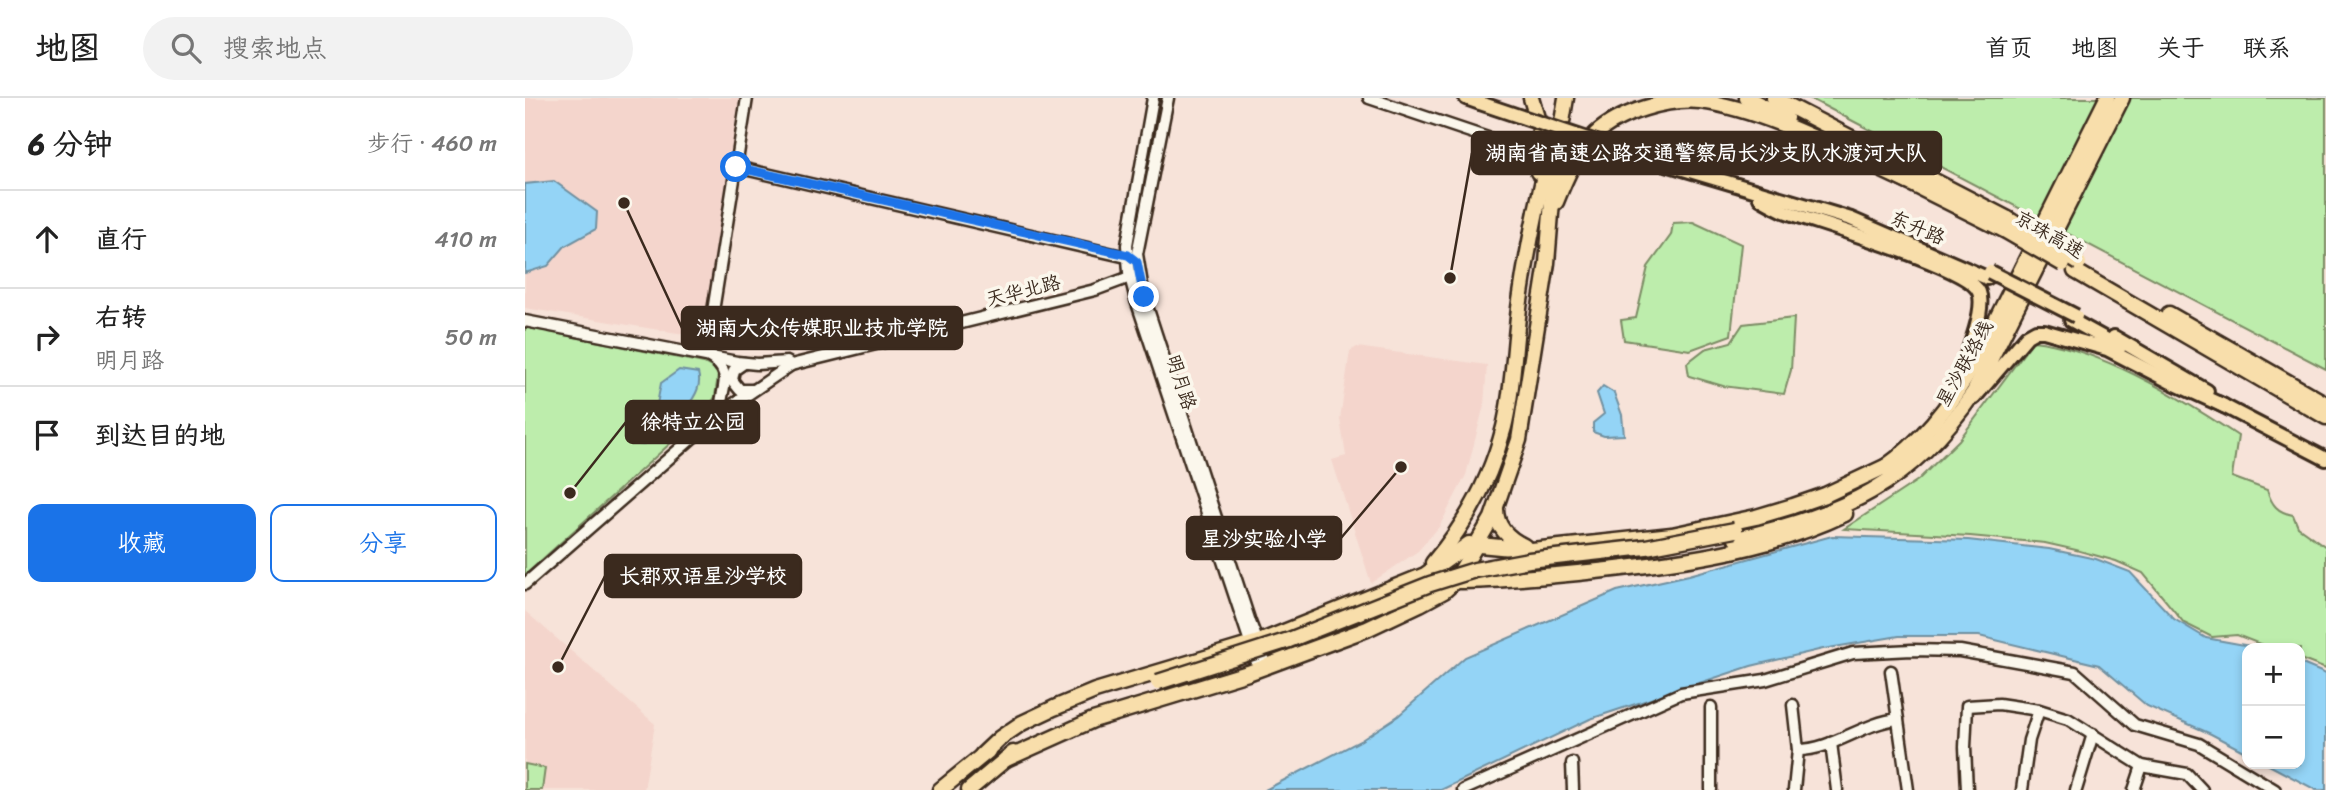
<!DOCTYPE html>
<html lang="zh">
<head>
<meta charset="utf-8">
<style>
  :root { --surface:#fff; --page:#f2f2f2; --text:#222; --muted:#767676; --line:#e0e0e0; --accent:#1a73e8 }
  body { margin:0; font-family:Sriracha,"LXGW WenKai TC",sans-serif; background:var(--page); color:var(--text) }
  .controls { position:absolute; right:21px; bottom:21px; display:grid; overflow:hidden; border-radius:14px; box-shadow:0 4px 10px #0003 }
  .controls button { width:63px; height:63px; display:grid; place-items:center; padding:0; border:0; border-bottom:2px solid var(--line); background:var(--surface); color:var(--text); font:35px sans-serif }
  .stop { position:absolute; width:21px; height:21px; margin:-16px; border:5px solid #1a73e8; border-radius:50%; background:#fff }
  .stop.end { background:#1a73e8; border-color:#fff; box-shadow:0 2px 7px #0008 }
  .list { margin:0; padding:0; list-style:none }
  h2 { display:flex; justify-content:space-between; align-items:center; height:91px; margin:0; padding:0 28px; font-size:30px }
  h2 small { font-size:23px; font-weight:400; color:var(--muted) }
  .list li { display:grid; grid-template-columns:46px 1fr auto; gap:21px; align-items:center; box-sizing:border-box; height:98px; padding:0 28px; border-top:2px solid var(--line) }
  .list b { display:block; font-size:26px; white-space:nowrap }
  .list p { margin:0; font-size:23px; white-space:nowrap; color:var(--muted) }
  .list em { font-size:23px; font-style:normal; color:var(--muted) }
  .actions { display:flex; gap:14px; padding:21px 28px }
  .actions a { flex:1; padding:16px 0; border:2px solid var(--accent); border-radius:14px; text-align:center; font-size:24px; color:var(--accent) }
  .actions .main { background:var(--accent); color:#fff }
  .icon { flex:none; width:38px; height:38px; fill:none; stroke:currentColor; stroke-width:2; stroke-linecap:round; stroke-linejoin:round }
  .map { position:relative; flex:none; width:1801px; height:692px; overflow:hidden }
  header { display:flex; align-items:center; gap:42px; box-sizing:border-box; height:98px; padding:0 35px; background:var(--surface); border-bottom:2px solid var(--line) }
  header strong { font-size:33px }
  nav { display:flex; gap:38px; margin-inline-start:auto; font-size:24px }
  .search { width:490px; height:63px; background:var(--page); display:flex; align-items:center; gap:18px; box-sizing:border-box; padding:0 24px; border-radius:38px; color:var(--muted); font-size:26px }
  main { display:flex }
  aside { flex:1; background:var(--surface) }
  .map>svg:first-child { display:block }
</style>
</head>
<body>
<header>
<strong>地图</strong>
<div class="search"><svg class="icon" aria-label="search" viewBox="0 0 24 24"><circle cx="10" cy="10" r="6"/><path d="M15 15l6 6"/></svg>搜索地点</div>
<nav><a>首页</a><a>地图</a><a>关于</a><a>联系</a></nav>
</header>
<main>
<aside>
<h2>6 分钟<small>步行 · 460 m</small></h2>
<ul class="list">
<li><svg class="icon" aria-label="ahead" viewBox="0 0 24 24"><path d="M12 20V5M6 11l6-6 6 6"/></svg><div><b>直行</b></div><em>410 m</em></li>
<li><svg class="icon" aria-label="right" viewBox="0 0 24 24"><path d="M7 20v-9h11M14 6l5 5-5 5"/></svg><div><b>右转</b><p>明月路</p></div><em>50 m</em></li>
<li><svg class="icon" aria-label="arrive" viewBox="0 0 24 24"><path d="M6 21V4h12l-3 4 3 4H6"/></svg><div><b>到达目的地</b></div></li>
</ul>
<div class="actions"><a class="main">收藏</a><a>分享</a></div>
</aside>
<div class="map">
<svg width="1801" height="692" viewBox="0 0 1801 692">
  <rect width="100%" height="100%" fill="#f7e3d9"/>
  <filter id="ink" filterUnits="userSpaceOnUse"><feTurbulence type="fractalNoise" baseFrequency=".0143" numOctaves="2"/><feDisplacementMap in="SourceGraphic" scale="14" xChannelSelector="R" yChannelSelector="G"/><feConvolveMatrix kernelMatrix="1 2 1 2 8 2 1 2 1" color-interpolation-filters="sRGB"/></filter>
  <g filter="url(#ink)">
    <g fill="#f4d5cc">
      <path d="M0,0h214l-37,239 -177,-29z"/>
      <path d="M832,249l130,18 -3,40 -18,70 -27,52 -21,24 -47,32 -39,-123 14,-4 -6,-37 10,-68z"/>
      <path d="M0,513l130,113 -11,66h-119z"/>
    </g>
    <g fill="#bdedac" stroke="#7c8c65" stroke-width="2">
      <path d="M1284,0h517v271z"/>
      <path d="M1168,124l48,22 -10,91 -41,15 -66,-10 -3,-20 15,-2 12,-51 23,-32 2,-12z"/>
      <path d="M1269,220l-3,52 -7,24 -61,-8 -34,-10 -2,-13 18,-14 26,-7 12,-18z"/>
      <path d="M0,229l179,36 9,5 5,7 -3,22 -10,15 -180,163z"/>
      <path d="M1508,243c66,7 150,58 205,95l-6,41 35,13c5,15 10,22 26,25l5,12 28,20v122l-26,-10v-11h-30l-33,-13 -25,2 -28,-14 -41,-50 -27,-12 -40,-11 -31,-7 -75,-7 -126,-7 74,-49 41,-40z"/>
      <path d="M0,666l20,4 -3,22h-17z"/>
    </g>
    <g fill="#94d4f6" stroke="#7090a0" stroke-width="2">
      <path d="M29,83l43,31 -1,17 -31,17 -17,20 -23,7v-89z"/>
      <path d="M154,272l19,3c9,27 -37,57 -55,72l-4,-1 -7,-10 23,-19 6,-32z"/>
      <path d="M1078,288l11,7 8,22 2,20 -20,1 -11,-4v-9l11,-9 -7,-21z"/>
      <path d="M1307,438l136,4 81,9 47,10 34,13 44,47 32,19 55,10h-14v105l-36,-19 -64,-28 -48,-41 -120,-29h-80l-76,13 -72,17 -161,53 -149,71h-176l95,-49 38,-25 67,-59 152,-66 72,-16z"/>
      <path d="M1775,565l26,11v116h-10l-49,-26h33z"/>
    </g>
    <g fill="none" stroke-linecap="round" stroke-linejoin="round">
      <defs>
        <g id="minor">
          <path d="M628,0l-26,147 2,27 7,28 123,369"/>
          <path d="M643,0l-31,156 7,43 106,325 17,44"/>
          <path d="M844,0l122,41"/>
          <path d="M211,69l395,91"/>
          <path d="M0,223l212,41 20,2 30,-2 4,3 304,-75 43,-16"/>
          <path d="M181,257l41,-257"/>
          <path d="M184,259c30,17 7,37 13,55"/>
          <path d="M219,265l-10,7 -2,10 8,10h12"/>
          <path d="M0,486l197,-172 69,-47"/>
          <path d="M1366,573l17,119"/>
          <path d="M1268,607l5,45 -4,40"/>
          <path d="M1186,609v83"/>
          <path d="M1306,645l6,47"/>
          <path d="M1273,652c35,0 64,-27 100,-31"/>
          <path d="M1047,665l1,27"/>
          <path d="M938,692l218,-97 84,-13 88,-27 59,-3 48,1 115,21 60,53 64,19 76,46"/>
          <path d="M1442,692l-2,-43 2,-41 32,-2 40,6 29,9 74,47 45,8 15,16"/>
          <path d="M1497,692l7,-50 10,-30"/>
          <path d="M1551,692l17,-56"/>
          <path d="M1609,692l8,-24"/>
        </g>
        <g id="major">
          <path d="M941,0l14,5"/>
          <path d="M1101,54l225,67 136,59"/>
          <path d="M1235,100c8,5 16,9 24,13 32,12 185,55 195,81 8,21 -18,76 -25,97"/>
          <path d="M1546,222l49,27"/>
          <path d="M1589,239l93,54"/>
          <path d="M1449,300l53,-62 9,-5h8l63,18 62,32 55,25"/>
          <path d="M1693,305l108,56"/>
        </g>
        <g id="highway">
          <path d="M1006,0l9,30 -2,44"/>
          <path d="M1222,0l39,20"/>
          <path d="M1249,0l234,121"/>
          <path d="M1375,80l104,52"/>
          <path d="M1031,104c10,-25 20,-49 40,-68 23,-22 73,-36 104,-33 69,9 145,53 208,81"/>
          <path d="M1550,173l251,146"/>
          <path d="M1644,216l157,90"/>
          <path d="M1359,370c39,-27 68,-65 91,-106l132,-264"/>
          <path d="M971,411c0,18 13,30 28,37"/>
          <path d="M1211,441c108,-26 174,-53 238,-147l148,-294"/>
          <path d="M908,465c34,-40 58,-85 71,-136 10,-40 10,-85 16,-126 7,-49 17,-98 29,-146"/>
          <path d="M930,483c42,0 82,-4 123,-8 89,-9 185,-20 267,-59"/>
          <path d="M457,657l18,-17 22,-15 32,-15 41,-17 164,-49 166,-67 44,-31 63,6 140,-15 84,-18 37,-11 32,-11 66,-31"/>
          <path d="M481,661l87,-39 155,-47 119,-44 53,-25 24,-13 11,-10 37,-63 27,-78 28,-177 8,-99 11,-66"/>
          <path d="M415,692l48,-39"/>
          <path d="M444,692l44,-37"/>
        </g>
      </defs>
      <use href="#minor" stroke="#3b2a1e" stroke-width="15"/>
      <use href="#major" stroke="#3b2a1e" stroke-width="18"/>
      <use href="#highway" stroke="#3b2a1e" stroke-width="19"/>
      <use href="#minor" stroke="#fbf7ec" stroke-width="10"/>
      <use href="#major" stroke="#f8deab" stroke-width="12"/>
      <use href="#highway" stroke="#f8deab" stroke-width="14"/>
      <defs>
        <g id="major-bridge">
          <path d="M955,5l146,49"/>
          <path d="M1465,174l86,44"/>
        </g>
        <g id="highway-bridge">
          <path d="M1483,121l71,44"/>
          <path d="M1479,132l59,34"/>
          <path d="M633,584l131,-42 141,-56 45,-14 54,-10 117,-13 89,-17"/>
        </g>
      </defs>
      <use href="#major-bridge" stroke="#3b2a1e" stroke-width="18" stroke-linecap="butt"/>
      <use href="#highway-bridge" stroke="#3b2a1e" stroke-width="19" stroke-linecap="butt"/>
      <use href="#major-bridge" stroke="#f8deab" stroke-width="12"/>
      <use href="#highway-bridge" stroke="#f8deab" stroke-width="14"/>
    </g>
  </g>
  <g fill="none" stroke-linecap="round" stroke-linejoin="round" filter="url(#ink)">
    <path stroke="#1a73e8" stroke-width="9" d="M211,69l392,88 9,7 7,35"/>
  </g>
  <g text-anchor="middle" stroke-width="7" stroke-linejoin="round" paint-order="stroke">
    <g font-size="19" fill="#3b2a1e" stroke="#fbf7ec">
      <text transform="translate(1393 129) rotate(23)" y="7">东升路</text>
      <text transform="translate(1525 136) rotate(30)" y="7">京珠高速</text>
      <text transform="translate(498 192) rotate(-14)" y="7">天华北路</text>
      <text transform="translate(1439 265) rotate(-61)" y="7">星沙联络线</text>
      <text transform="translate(657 284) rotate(72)" y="7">明月路</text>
    </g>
  </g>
  <path fill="none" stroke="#3b2a1e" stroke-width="2.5" d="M925 180L947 55M99 105L157 230M45 395L101 324M876 369L816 440M33 569L80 478"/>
  <g fill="#3b2a1e" stroke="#fbf7ec" stroke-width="2.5">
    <circle cx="925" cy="180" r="7"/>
    <circle cx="99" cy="105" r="7"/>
    <circle cx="45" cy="395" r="7"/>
    <circle cx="876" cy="369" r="7"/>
    <circle cx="33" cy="569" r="7"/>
  </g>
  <g fill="#3b2a1e" stroke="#3b2a1e" stroke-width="2.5">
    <rect x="947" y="34" width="469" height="42" rx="7"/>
    <rect x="157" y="209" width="280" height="42" rx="7"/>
    <rect x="101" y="303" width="133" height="42" rx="7"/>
    <rect x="662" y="419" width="154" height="42" rx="7"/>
    <rect x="80" y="457" width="196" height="42" rx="7"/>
  </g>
  <g font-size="21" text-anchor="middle" font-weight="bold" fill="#fff">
    <text x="1181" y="62">湖南省高速公路交通警察局长沙支队水渡河大队</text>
    <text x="297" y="237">湖南大众传媒职业技术学院</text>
    <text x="168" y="331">徐特立公园</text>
    <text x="739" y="448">星沙实验小学</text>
    <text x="178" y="485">长郡双语星沙学校</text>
  </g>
</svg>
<div class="controls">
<button>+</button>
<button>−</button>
</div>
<div class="stop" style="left:211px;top:69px"></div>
<div class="stop end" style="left:619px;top:199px"></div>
</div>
</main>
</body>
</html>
